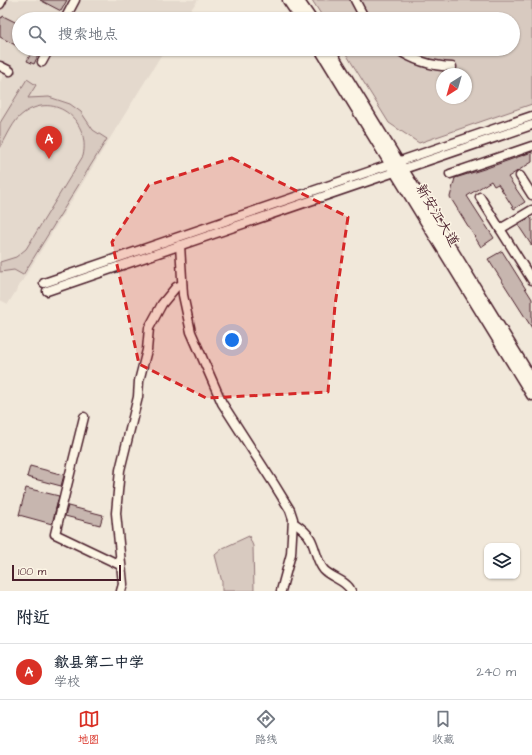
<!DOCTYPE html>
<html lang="zh">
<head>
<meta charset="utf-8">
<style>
  :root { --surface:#fff; --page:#f2f2f3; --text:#1f2937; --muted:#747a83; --line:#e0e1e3; --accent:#d93025 }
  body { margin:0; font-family:"Architects Daughter","LXGW WenKai TC",sans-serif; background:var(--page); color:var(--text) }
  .controls { position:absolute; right:12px; bottom:12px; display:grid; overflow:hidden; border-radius:8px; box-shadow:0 1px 3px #0004 }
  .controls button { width:36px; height:36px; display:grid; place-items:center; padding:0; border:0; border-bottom:1px solid var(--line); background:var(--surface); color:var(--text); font:20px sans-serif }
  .compass { position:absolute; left:436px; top:68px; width:36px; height:36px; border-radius:50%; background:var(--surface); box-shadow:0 1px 3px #0004; rotate:217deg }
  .scale { position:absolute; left:12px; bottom:10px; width:109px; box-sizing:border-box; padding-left:4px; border:2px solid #4a1f2b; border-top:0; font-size:11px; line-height:14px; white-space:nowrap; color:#4a1f2b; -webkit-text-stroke:3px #fcf5e5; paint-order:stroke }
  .you { position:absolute; left:232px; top:340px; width:14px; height:14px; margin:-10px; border:3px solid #fff; border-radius:50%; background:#1a73e8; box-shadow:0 0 0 6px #1a73e833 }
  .badge { display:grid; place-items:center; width:26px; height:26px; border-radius:50%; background:var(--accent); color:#fff; font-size:13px; font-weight:700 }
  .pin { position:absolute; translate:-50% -33px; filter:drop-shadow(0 1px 2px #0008) }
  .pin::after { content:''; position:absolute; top:21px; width:14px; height:12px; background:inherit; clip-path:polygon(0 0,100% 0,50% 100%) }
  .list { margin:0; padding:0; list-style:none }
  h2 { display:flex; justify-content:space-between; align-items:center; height:52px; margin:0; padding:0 16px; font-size:17px }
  h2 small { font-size:13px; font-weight:400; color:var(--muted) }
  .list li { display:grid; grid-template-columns:26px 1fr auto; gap:12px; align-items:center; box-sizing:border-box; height:56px; padding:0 16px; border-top:1px solid var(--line) }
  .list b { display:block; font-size:15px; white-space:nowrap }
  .list p { margin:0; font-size:13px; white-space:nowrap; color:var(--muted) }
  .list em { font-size:13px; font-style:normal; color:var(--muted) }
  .icon { flex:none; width:22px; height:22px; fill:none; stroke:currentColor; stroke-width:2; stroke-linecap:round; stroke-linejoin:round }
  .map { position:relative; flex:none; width:532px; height:591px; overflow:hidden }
  .search { position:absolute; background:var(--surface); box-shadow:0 1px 3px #0004; left:12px; right:12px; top:12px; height:44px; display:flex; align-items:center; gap:10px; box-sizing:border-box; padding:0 14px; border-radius:22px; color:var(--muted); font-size:15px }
  .sheet { height:108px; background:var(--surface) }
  nav { display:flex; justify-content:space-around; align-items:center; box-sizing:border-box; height:56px; border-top:1px solid var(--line); background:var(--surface); font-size:11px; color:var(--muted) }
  nav a { display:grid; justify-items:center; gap:2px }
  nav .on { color:var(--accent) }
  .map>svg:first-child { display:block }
</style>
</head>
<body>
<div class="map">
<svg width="532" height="591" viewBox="0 0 532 591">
  <rect width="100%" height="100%" fill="#f1e8da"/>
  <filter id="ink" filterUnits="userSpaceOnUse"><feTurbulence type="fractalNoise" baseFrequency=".025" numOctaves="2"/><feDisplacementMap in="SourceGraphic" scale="8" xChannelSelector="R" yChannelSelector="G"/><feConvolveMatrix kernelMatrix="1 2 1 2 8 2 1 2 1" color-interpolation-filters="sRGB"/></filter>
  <g filter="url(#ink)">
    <path fill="#e4d9cd" d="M0,0h198l-14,19h-165v30h146l-157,255 -8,-4v-218l4,-8 -4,-3z"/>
    <g fill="#d8cac0" stroke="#917476" fill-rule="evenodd">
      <path d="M312,0h220v104l-113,39 -30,-20 -46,-74h170v-30h-189zM442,74h24v24h-24z"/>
      <path d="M27,79l9,6 -8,13 21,-1 21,7 11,8 12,18 14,9 -84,136 -9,-5 -14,2v-10l16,-5 10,-8 57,-93c8,-34 -27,-65 -59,-43 -11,7 -17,24 -24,35v-25z"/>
      <path d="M249,536l4,10 1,45h-32v-9l-7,-27 8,-7z"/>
    </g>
    <g fill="#c7b6af" stroke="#4a1f2b">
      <path d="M40,0h27l-6,11z"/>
      <path d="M3,16l16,8v23l-19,-10v-20l2,1z"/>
      <path d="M23,49h18l-7,15 -7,-3 4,-8z"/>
      <path d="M532,152v10l-24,15 17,25 -11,7 -16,-25 -4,2 -3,-5 -24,15 27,42 -13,9 -31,-50 5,-19 29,-9z"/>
      <path d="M530,217l2,3v26l-14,-21z"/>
      <path d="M502,251l30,48v29l-44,-69z"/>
      <path d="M30,466l34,9 -3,11 -34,-9z"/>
      <path d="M26,488l33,8 -7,28 -33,-9z"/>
      <path d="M68,506l35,9 -3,10 -35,-9z"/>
    </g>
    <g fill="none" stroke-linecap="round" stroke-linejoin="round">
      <defs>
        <g id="minor">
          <path d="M355,0l10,19"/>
          <path d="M0,4l2,-4"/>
          <path d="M65,19l10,-19"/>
          <path d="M397,49c17,12 35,17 55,18"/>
          <path d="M42,62l7,-13"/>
          <path d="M0,66l10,5"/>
          <path d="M450,174l82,-28"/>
          <path d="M520,176l12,19"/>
          <path d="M480,197l52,83"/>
          <path d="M500,229l32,-19"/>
          <path d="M180,245l3,50 8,37 31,71 52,81 16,26 3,9 -2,35 -10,37"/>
          <path d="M44,283l488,-167"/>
          <path d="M47,291l485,-166"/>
          <path d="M84,417l-29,117 65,31"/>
          <path d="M294,523c6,4 12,8 16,15 6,10 6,23 14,32 8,8 23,11 27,21"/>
          <path d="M121,591l2,-7 -7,-71 4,-43 18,-73 1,-16 8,-31 2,-22 13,-24 14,-17 6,-2"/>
        </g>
        <g id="major">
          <path d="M288,0l13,19"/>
          <path d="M298,0l13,19"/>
          <path d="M320,49l212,346"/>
          <path d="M329,49l203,331"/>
        </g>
      </defs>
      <use href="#minor" stroke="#4a1f2b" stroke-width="11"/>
      <use href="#major" stroke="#4a1f2b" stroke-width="13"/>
      <use href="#minor" stroke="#fcf5e5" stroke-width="8"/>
      <use href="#major" stroke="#fcf5e5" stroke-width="10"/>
    </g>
  </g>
  <path fill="#d62828" fill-opacity="0.2" stroke="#d62828" stroke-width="3" stroke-dasharray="8 5" stroke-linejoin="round" d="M232,158l116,59 -13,88 -7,87 -122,6 -67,-34 -27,-122 37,-57z"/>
  <g text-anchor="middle" stroke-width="3" stroke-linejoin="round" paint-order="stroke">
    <g font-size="14" fill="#4a1f2b" stroke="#fcf5e5">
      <text transform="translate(438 215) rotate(59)" y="5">新安江大道</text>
    </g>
  </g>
</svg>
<div class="controls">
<button><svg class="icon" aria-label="layers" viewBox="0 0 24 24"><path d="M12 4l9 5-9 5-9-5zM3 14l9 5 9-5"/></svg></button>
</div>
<svg class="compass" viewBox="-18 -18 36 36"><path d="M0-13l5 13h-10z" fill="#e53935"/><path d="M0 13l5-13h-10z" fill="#747a83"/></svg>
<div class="scale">100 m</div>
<div class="you"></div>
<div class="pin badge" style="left:49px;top:159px">A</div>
<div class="search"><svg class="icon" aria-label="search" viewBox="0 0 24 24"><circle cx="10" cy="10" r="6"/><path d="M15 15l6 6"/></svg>搜索地点</div>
</div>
<section class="sheet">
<h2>附近<small></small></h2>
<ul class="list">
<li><span class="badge">A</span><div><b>歙县第二中学</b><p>学校</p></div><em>240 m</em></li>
</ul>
</section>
<nav>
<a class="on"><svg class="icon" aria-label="map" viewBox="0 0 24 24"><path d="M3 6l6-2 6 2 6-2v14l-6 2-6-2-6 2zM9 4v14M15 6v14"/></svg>地图</a>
<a><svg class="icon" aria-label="directions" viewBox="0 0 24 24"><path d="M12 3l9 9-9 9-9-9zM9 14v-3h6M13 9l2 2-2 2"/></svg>路线</a>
<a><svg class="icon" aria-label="saved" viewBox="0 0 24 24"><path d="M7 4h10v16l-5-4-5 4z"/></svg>收藏</a>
</nav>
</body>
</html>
